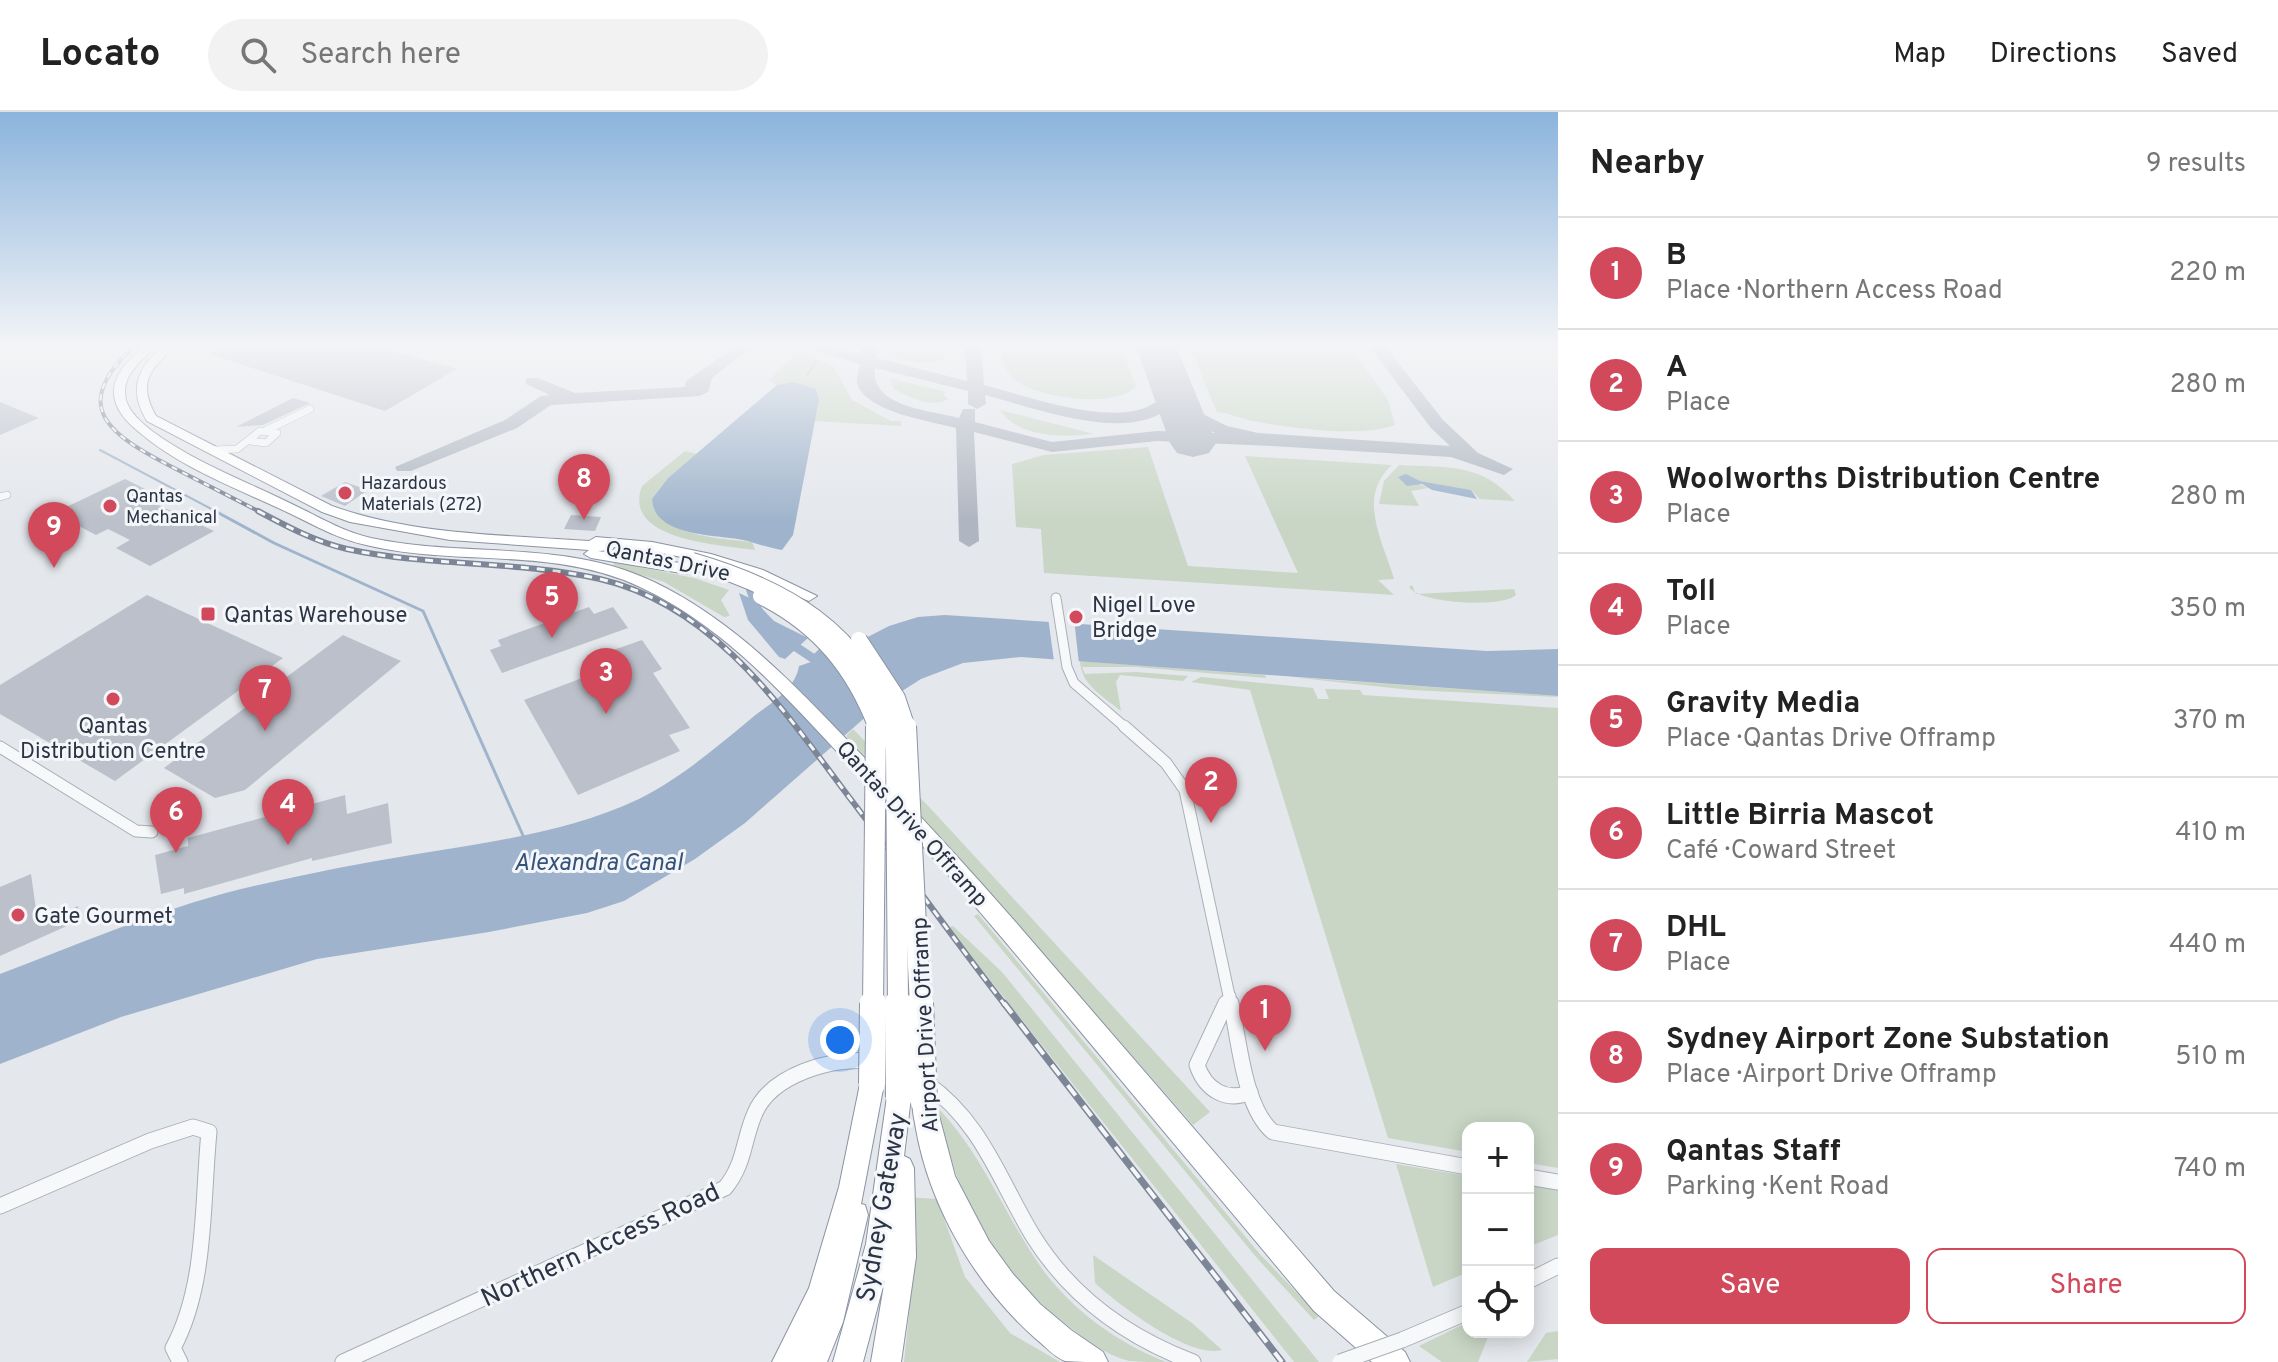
<!DOCTYPE html>
<html lang="en">
<head>
<meta charset="utf-8">
<style>
  :root { --surface:#fff; --page:#f2f2f2; --text:#222; --muted:#767676; --line:#e0e0e0; --accent:#d1495b }
  body { margin:0; font-family:Overpass,sans-serif; background:var(--page); color:var(--text) }
  .controls { position:absolute; right:24px; bottom:24px; display:grid; overflow:hidden; border-radius:16px; box-shadow:0 4px 20px #0003 }
  .controls button { width:72px; height:72px; display:grid; place-items:center; padding:0; border:0; border-bottom:2px solid var(--line); background:var(--surface); color:var(--text); font:40px sans-serif }
  .you { position:absolute; left:840px; top:928px; width:28px; height:28px; margin:-20px; border:6px solid #fff; border-radius:50%; background:#1a73e8; box-shadow:0 0 0 12px #1a73e833 }
  .badge { display:grid; place-items:center; width:52px; height:52px; border-radius:50%; background:var(--accent); color:#fff; font-size:26px; font-weight:700 }
  .pin { position:absolute; translate:-50% -66px; filter:drop-shadow(0 2px 4px #0008) }
  .pin::after { content:''; position:absolute; top:42px; width:28px; height:24px; background:inherit; clip-path:polygon(0 0,100% 0,50% 100%) }
  .list { margin:0; padding:0; list-style:none }
  h2 { display:flex; justify-content:space-between; align-items:center; height:104px; margin:0; padding:0 32px; font-size:34px }
  h2 small { font-size:26px; font-weight:400; color:var(--muted) }
  .list li { display:grid; grid-template-columns:52px 1fr auto; gap:24px; align-items:center; box-sizing:border-box; height:112px; padding:0 32px; border-top:2px solid var(--line) }
  .list b { display:block; font-size:30px; white-space:nowrap }
  .list p { margin:0; font-size:26px; white-space:nowrap; color:var(--muted) }
  .list em { font-size:26px; font-style:normal; color:var(--muted) }
  .actions { display:flex; gap:16px; padding:24px 32px }
  .actions a { flex:1; padding:18px 0; border:2px solid var(--accent); border-radius:16px; text-align:center; font-size:28px; color:var(--accent) }
  .actions .main { background:var(--accent); color:#fff }
  .icon { flex:none; width:44px; height:44px; fill:none; stroke:currentColor; stroke-width:2; stroke-linecap:round; stroke-linejoin:round }
  .map { position:relative; flex:none; width:1558px; height:1250px; overflow:hidden }
  header { display:flex; align-items:center; gap:48px; box-sizing:border-box; height:112px; padding:0 40px; background:var(--surface); border-bottom:2px solid var(--line) }
  header strong { font-size:38px }
  nav { display:flex; gap:44px; margin-inline-start:auto; font-size:28px }
  .search { width:560px; height:72px; background:var(--page); display:flex; align-items:center; gap:20px; box-sizing:border-box; padding:0 28px; border-radius:44px; color:var(--muted); font-size:30px }
  main { display:flex }
  aside { flex:1; background:var(--surface) }
  .map>svg:first-child { display:block }
</style>
</head>
<body>
<header>
<strong>Locato</strong>
<div class="search"><svg class="icon" aria-label="search" viewBox="0 0 24 24"><circle cx="10" cy="10" r="6"/><path d="M15 15l6 6"/></svg>Search here</div>
<nav><a>Map</a><a>Directions</a><a>Saved</a></nav>
</header>
<main>
<div class="map">
<svg width="1558" height="1250" viewBox="0 0 1558 1250">
  <rect width="100%" height="100%" fill="#e4e7ec"/>
  <g fill="#c9d6c5">
    <path d="M892,234h52l2,10c-14,12 -41,7 -55,-2l-2,-5z"/>
    <path d="M1000,234h121l15,40c-19,24 -109,12 -126,-11 -7,-8 -8,-19 -10,-29z"/>
    <path d="M1189,234h161l38,54 7,25c-35,13 -105,3 -142,-4 -12,-2 -23,-8 -36,-9z"/>
    <path d="M797,241l36,13 19,34 39,21h10v5l-86,-5 4,-21 -26,-18 -16,3 -9,-4z"/>
    <path d="M889,266l57,14 -3,2 5,5c-15,10 -41,-2 -55,-11z"/>
    <path d="M1000,298l94,24c-30,3 -74,5 -94,-24z"/>
    <path d="M1148,335l40,119 110,7 -53,-117 147,9c-36,32 -9,76 2,114l-16,1 16,15 -350,-22 -3,-44 -25,-2 -4,-63 32,-9z"/>
    <path d="M685,339l12,3 -29,24 -16,21c2,37 74,40 100,43l3,8c-32,-5 -134,-9 -113,-64z"/>
    <path d="M1399,353c48,3 81,-3 116,36l-35,-2 -9,-9 -51,-9 -1,3 9,4 -17,3 8,15 -40,-2 5,-23z"/>
    <path d="M614,450l80,16 35,12 -8,10 9,16 -6,1 -60,-35 -51,-16z"/>
    <path d="M1412,473l4,9 98,-5 2,6c-13,13 -96,9 -107,-8z"/>
    <path d="M1080,549l185,14 1,3 -130,-11h-54l3,7 51,-2 52,4 -5,5 -63,-6 -4,7 5,29c-17,-14 -40,-26 -41,-50z"/>
    <path d="M1201,565l112,11 5,11h11l-4,-10 35,1 3,5 195,13v460l-30,-5v-35h-60v24l-80,-14 -138,-448 -59,-8z"/>
    <path d="M1290,565l268,19v1l-147,-7z"/>
    <path d="M853,617l79,81 278,302 -17,13 -243,-278 -104,-111z"/>
    <path d="M978,802l281,339 60,63 -5,4 -58,-63 -282,-341z"/>
    <path d="M953,814l49,46 317,390h-25l-311,-391 -33,-44z"/>
    <path d="M938,996c42,44 63,98 96,149 31,48 79,84 132,105 -12,0 -26,0 -37,-1 -24,-6 -44,-22 -63,-37 -75,-57 -109,-125 -128,-216z"/>
    <path d="M1396,1052l72,12v96l-35,15z"/>
    <path d="M1528,1073l30,5v45l-30,12z"/>
    <path d="M906,1085l31,2 28,78 45,56 50,29h-156l5,-47z"/>
    <path d="M1093,1143l99,68 30,27c-33,9 -103,-45 -127,-67z"/>
    <path d="M1468,1210v10h22l-12,30h-36l-23,-16z"/>
    <path d="M1558,1219v28l-31,3 19,-29z"/>
  </g>
  <g fill="#9fb4cc">
    <path d="M793,270l23,7 3,11 -26,135 -11,15c-13,-2 -24,-6 -34,-9 -26,-7 -94,-2 -96,-42l16,-21 109,-93z"/>
    <path d="M1406,362l14,7 51,9 6,9 -45,-9 -10,-6 -15,2 -9,-9z"/>
    <path d="M739,481l15,7 20,21 34,17 -23,21 -6,-2 -31,-37z"/>
    <path d="M945,503l542,36 71,-2v47l-537,-39 -58,6 -42,16 -44,28 -132,116 -50,36 -71,42 -37,12 -98,19 -172,27 -196,58 -121,47v-90c73,-28 146,-59 222,-80 66,-17 133,-30 201,-41 74,-12 148,-22 216,-54 40,-20 74,-49 108,-77 18,-16 48,-30 52,-56l12,-4v-5l8,-8 41,-8 29,-15 29,-9z"/>
  </g>
  <path fill="#e4e7ec" d="M1048,505l26,2 5,45 -25,-3z"/>
  <g fill="none" stroke-linecap="round" stroke-linejoin="round">
    <g stroke="#9fb4cc" stroke-width="2">
      <path d="M807,263l9,-14"/>
      <path d="M100,338l119,63"/>
    </g>
    <path stroke="#9fb4cc" stroke-width="3" d="M215,399l59,32 149,68 102,229"/>
    <g stroke="#9fb4cc" stroke-width="9">
      <path d="M750,476l10,28"/>
      <path d="M790,531l30,20"/>
    </g>
    <g fill="#b0b6c1" fill-rule="evenodd">
      <path d="M737,234h23l-18,8 -30,24 -4,14 -9,4 -148,9 -34,23 -106,43h-14l-2,-4 110,-47 36,-24 9,-1 -24,-11v-6h12l37,15 110,-6 1,-6z"/>
      <path d="M799,234h26l36,9 1,-9h16l-2,12 91,23 -2,-35h16l3,39c44,11 140,48 177,13v-17l8,-5 6,2 3,12 21,22 28,14 31,7 192,13 -19,-18 -62,-82h16l58,74 35,33 35,16 -9,6 -53,-18 -179,-11 -115,-5 -105,11 -78,-20 5,109 -10,6 -10,-6 -3,-113c-25,-7 -93,-16 -99,-46 -1,-5 2,-13 3,-18zM875,256l93,23v13l9,5 9,-5 -1,-9c50,13 146,51 189,9l12,15 29,14 -58,-2 -105,11 -77,-20v-13h-12l-4,9c-30,-8 -89,-11 -84,-50z"/>
    </g>
    <path fill="#b0b6c1" fill-rule="evenodd" d="M1136,234h40l40,97 -7,10 -16,4 -16,-4 -7,-10z"/>
  </g>
  <g fill="#bbc0ca">
    <path d="M202,234h174l81,23 -72,42 -176,-57 6,-3z"/>
    <path d="M293,286l17,5 -47,22 -27,2z"/>
    <path d="M0,290l39,16 -39,17z"/>
    <path d="M125,367l40,20 -9,5 58,27 -64,35 -34,-18 14,-8 -22,-11 -12,6 -42,-22z"/>
    <path d="M345,370l23,8 -23,16 -24,-10z"/>
    <path d="M571,403l30,2 -6,14 -31,-2z"/>
    <path d="M147,483l136,63 -168,123 -115,-67v-29z"/>
    <path d="M589,495l5,7 19,-7 15,21 -126,45 -12,-23 11,-4 -3,-6z"/>
    <path d="M343,523l58,26 -156,129 -30,8 -51,-30z"/>
    <path d="M642,528l20,29 -9,4 37,55 -21,7 11,16 -102,44 -54,-95 66,-25 -8,-14z"/>
    <path d="M345,683l2,19 41,-11 4,40 -80,18v-3l-128,36v-6l-23,6 -6,-39 33,-9v-8z"/>
    <path d="M31,762l7,50 40,-18 2,14 -80,36v-69z"/>
  </g>
  <g fill="none" stroke-linecap="round" stroke-linejoin="round">
    <defs>
      <g id="street-far3">
        <path d="M267,318l43,-21"/>
        <path d="M214,338l23,-1 23,-18 17,2 -11,10 -16,-2"/>
        <path d="M0,385l7,-2"/>
      </g>
      <path id="street-far2" d="M1056,486l11,69 7,16 52,45"/>
      <g id="street-far1">
        <path d="M1124,614l42,37 19,27 46,215"/>
        <path d="M0,635l136,84 16,1"/>
        <path d="M1225,893l5,-9"/>
      </g>
      <g id="street">
        <path d="M1226,891l-29,62c8,24 29,38 53,27"/>
        <path d="M1231,891c8,37 13,105 42,129l195,35"/>
        <path d="M926,971c56,39 73,97 107,153 38,61 94,101 160,126"/>
        <path d="M1528,1065l30,5"/>
        <path d="M0,1094l150,-65 43,-14 16,5c-7,70 -2,153 -36,216l7,14"/>
        <path d="M1528,1169l30,-15"/>
        <path d="M1402,1228l66,-28"/>
        <path d="M343,1250l382,-174c20,-24 18,-48 30,-75 16,-38 77,-56 115,-52"/>
      </g>
      <g id="highway">
        <path d="M144,234h11c-14,16 -35,30 -29,54 4,13 16,23 26,31 46,34 102,53 152,79 22,11 42,22 67,28 94,20 192,1 281,43 80,38 141,102 201,165 57,58 112,118 166,180 105,122 210,243 315,365l71,61 5,10h-38l-58,-51c-104,-124 -207,-248 -311,-372 -53,-63 -107,-124 -163,-184 -59,-64 -120,-131 -200,-168 -87,-41 -183,-20 -274,-42 -28,-6 -50,-19 -75,-31 -50,-24 -109,-45 -152,-82 -10,-8 -21,-19 -24,-32 -6,-23 14,-40 29,-54z"/>
        <path d="M164,234h11c-23,23 -39,35 -19,70l176,90c81,29 172,29 257,35l7,-4 56,5 59,12 52,16 54,26 -8,5 -5,-2c-61,-28 -123,-47 -190,-52l-2,3 -14,1 89,13 7,5 -7,5 -96,-16 -7,-4 5,-4 -139,-10 -100,-18 -28,-10 -175,-91c-19,-31 -10,-54 17,-75z"/>
        <path d="M872,960l9,3 3,9 -23,120 4,1 3,10 -25,107 -16,40h-55l37,-74 30,-101 21,-103 3,-9z"/>
        <path d="M899,973l9,3 3,9 -7,59 6,3 4,9 2,89 -15,105h-30l14,-83 -22,83h-30l33,-118 21,-147 3,-9z"/>
        <path d="M924,978l9,3 22,83 34,65 24,33 27,30 31,26 32,22 5,10c-12,0 -32,0 -43,-1 -11,-4 -20,-15 -29,-22 -60,-53 -106,-131 -120,-210 -2,-13 -6,-24 -1,-36z"/>
      </g>
    </defs>
    <use href="#street-far3" stroke="#a9aeb7" stroke-width="8"/>
    <use href="#street-far2" stroke="#a9aeb7" stroke-width="11"/>
    <use href="#street-far1" stroke="#a9aeb7" stroke-width="13"/>
    <use href="#street" stroke="#a9aeb7" stroke-width="17"/>
    <use href="#highway" stroke="#8b94a3" stroke-width="2"/>
    <use href="#street-far3" stroke="#f7f8fa" stroke-width="7"/>
    <use href="#street-far2" stroke="#f7f8fa" stroke-width="9"/>
    <use href="#street-far1" stroke="#f7f8fa" stroke-width="11"/>
    <use href="#street" stroke="#f7f8fa" stroke-width="15"/>
    <use href="#highway" fill="#fff" fill-rule="evenodd"/>
    <defs>
      <path id="rail-far2" d="M135,234c-69,62 -23,90 39,122 29,15 59,30 88,45"/>
      <path id="rail-far1" d="M258,399c28,15 58,31 89,38 83,18 169,11 253,30 115,27 182,129 249,218 53,69 103,140 156,208"/>
      <path id="rail" d="M1004,891l278,359"/>
    </defs>
    <use href="#rail-far2" stroke="#7d8696" stroke-width="4"/>
    <use href="#rail-far1" stroke="#7d8696" stroke-width="6"/>
    <use href="#rail" stroke="#7d8696" stroke-width="7"/>
    <use href="#rail-far2" stroke="#f4f6f9" stroke-width="2" stroke-dasharray="6" stroke-linecap="butt"/>
    <use href="#rail-far1" stroke="#f4f6f9" stroke-width="3" stroke-dasharray="8" stroke-linecap="butt"/>
    <use href="#rail" stroke="#f4f6f9" stroke-width="4" stroke-dasharray="13" stroke-linecap="butt"/>
    <defs>
      <path id="street-bridge" d="M1340,1250l62,-22"/>
      <g id="highway-bridge-far2">
        <path d="M692,449c90,26 173,70 199,167"/>
        <path d="M761,484c58,29 93,72 116,132"/>
        <path d="M859,528l38,58 10,30"/>
      </g>
      <g id="highway-bridge-far1">
        <path d="M890,614l6,22 2,257"/>
        <path d="M906,614l14,279"/>
        <path d="M873,893l3,-279"/>
      </g>
      <g id="highway-bridge">
        <path d="M898,891l1,94"/>
        <path d="M920,891l4,99"/>
        <path d="M872,972l1,-81"/>
      </g>
    </defs>
    <use href="#street-bridge" stroke="#a9aeb7" stroke-width="17" stroke-linecap="butt"/>
    <use href="#highway-bridge-far2" stroke="#8b94a3" stroke-width="18" stroke-linecap="butt"/>
    <use href="#highway-bridge-far1" stroke="#8b94a3" stroke-width="22" stroke-linecap="butt"/>
    <use href="#highway-bridge" stroke="#8b94a3" stroke-width="28" stroke-linecap="butt"/>
    <use href="#street-bridge" stroke="#f7f8fa" stroke-width="15"/>
    <use href="#highway-bridge-far2" stroke="#fff" stroke-width="16"/>
    <use href="#highway-bridge-far1" stroke="#fff" stroke-width="20"/>
    <use href="#highway-bridge" stroke="#fff" stroke-width="26"/>
  </g>
  <linearGradient id="sky" x2="0" y2="1"><stop stop-color="#8bb4dd"/><stop offset="0.57" stop-color="#f3f4f6"/><stop offset="1" stop-color="#f3f4f6" stop-opacity="0"/></linearGradient>
  <rect width="1558" height="409" fill="url(#sky)"/>
  <g fill="#d1495b" stroke="#f4f6f9" stroke-width="3">
    <circle cx="345" cy="381" r="8"/>
    <circle cx="110" cy="394" r="8"/>
    <rect x="200" y="494" width="16" height="16" rx="4"/>
    <circle cx="1076" cy="505" r="8"/>
    <circle cx="113" cy="587" r="8"/>
    <circle cx="18" cy="803" r="8"/>
  </g>
  <g text-anchor="middle" stroke-width="6" stroke-linejoin="round" paint-order="stroke">
    <g font-size="18" fill="#2b3445" stroke="#f4f6f9" text-anchor="start">
      <text x="361" y="377">Hazardous<tspan x="361" dy="21">Materials (272)</tspan></text>
      <text x="126" y="390">Qantas<tspan x="126" dy="21">Mechanical</tspan></text>
    </g>
    <g font-size="22" fill="#2b3445" stroke="#f4f6f9">
      <text transform="translate(668 448) rotate(12)" y="8">Qantas Drive</text>
      <text transform="translate(913 711) rotate(48)" y="8">Qantas Drive Offramp</text>
      <text transform="translate(924 913) rotate(-93)" y="8">Airport Drive Offramp</text>
    </g>
    <g font-size="22" fill="#2b3445" stroke="#f4f6f9" text-anchor="start">
      <text x="1092" y="500">Nigel Love<tspan x="1092" dy="25">Bridge</tspan></text>
      <text x="224" y="510">Qantas Warehouse</text>
      <text x="113" y="621" text-anchor="middle">Qantas<tspan x="113" dy="25">Distribution Centre</tspan></text>
      <text x="34" y="811">Gate Gourmet</text>
    </g>
    <g font-size="24" font-style="italic" fill="#34527a" stroke="#f4f6f9">
      <text x="598" y="758">Alexandra Canal</text>
    </g>
    <g font-size="26" fill="#2b3445" stroke="#f4f6f9">
      <text transform="translate(881 1095) rotate(-80)" y="9">Sydney Gateway</text>
      <text transform="translate(600 1132) rotate(-25)" y="9">Northern Access Road</text>
    </g>
  </g>
</svg>
<div class="controls">
<button>+</button>
<button>−</button>
<button><svg class="icon" aria-label="locate" viewBox="0 0 24 24"><circle cx="12" cy="12" r="6"/><path d="M12 2v4M12 18v4M2 12h4M18 12h4"/></svg></button>
</div>
<div class="you"></div>
<div class="pin badge" style="left:1265px;top:939px">1</div>
<div class="pin badge" style="left:1211px;top:711px">2</div>
<div class="pin badge" style="left:606px;top:602px">3</div>
<div class="pin badge" style="left:288px;top:733px">4</div>
<div class="pin badge" style="left:552px;top:526px">5</div>
<div class="pin badge" style="left:176px;top:741px">6</div>
<div class="pin badge" style="left:265px;top:619px">7</div>
<div class="pin badge" style="left:584px;top:408px">8</div>
<div class="pin badge" style="left:54px;top:456px">9</div>
</div>
<aside>
<h2>Nearby<small>9 results</small></h2>
<ul class="list">
<li><span class="badge">1</span><div><b>B</b><p>Place · Northern Access Road</p></div><em>220 m</em></li>
<li><span class="badge">2</span><div><b>A</b><p>Place</p></div><em>280 m</em></li>
<li><span class="badge">3</span><div><b>Woolworths Distribution Centre</b><p>Place</p></div><em>280 m</em></li>
<li><span class="badge">4</span><div><b>Toll</b><p>Place</p></div><em>350 m</em></li>
<li><span class="badge">5</span><div><b>Gravity Media</b><p>Place · Qantas Drive Offramp</p></div><em>370 m</em></li>
<li><span class="badge">6</span><div><b>Little Birria Mascot</b><p>Café · Coward Street</p></div><em>410 m</em></li>
<li><span class="badge">7</span><div><b>DHL</b><p>Place</p></div><em>440 m</em></li>
<li><span class="badge">8</span><div><b>Sydney Airport Zone Substation</b><p>Place · Airport Drive Offramp</p></div><em>510 m</em></li>
<li><span class="badge">9</span><div><b>Qantas Staff</b><p>Parking · Kent Road</p></div><em>740 m</em></li>
</ul>
<div class="actions"><a class="main">Save</a><a>Share</a></div>
</aside>
</main>
</body>
</html>
